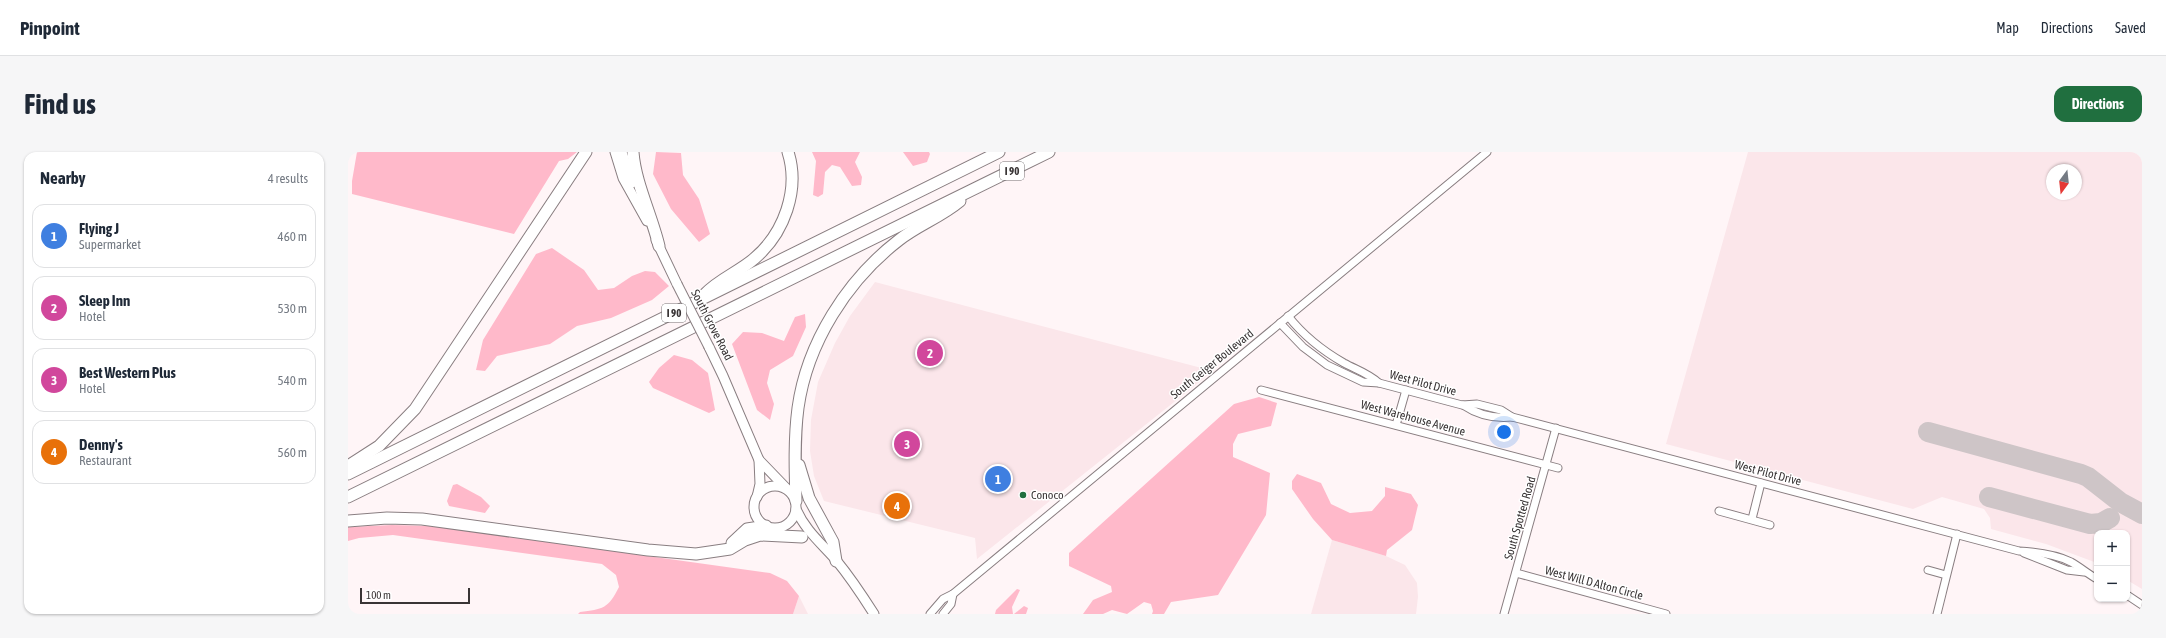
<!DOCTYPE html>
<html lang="en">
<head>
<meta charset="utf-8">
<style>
  :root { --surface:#fff; --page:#f6f6f7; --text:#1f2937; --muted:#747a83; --line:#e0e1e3; --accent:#206f3f }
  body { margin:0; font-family:"Asap Condensed",sans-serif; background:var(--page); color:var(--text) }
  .controls { position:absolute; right:12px; bottom:12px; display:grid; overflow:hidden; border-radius:8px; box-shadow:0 1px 3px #0004 }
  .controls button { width:36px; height:36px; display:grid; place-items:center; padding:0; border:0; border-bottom:1px solid var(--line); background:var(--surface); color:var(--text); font:20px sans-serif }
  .compass { position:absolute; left:1698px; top:12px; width:36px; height:36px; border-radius:50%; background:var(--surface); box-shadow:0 1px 3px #0004; rotate:195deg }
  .scale { position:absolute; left:12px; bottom:10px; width:110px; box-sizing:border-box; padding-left:4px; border:2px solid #393435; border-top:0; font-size:11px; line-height:14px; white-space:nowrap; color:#393435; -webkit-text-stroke:3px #fff; paint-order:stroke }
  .you { position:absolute; left:1156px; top:280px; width:14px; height:14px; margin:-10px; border:3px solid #fff; border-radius:50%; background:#1a73e8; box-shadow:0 0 0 6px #1a73e833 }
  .badge { display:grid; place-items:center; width:26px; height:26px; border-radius:50%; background:var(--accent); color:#fff; font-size:13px; font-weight:700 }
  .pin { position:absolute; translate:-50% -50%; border:2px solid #fff; box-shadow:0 1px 4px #0006 }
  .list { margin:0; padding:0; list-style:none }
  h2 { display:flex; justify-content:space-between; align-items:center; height:52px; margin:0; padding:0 16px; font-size:17px }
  h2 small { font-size:13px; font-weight:400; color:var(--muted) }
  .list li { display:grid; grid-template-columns:26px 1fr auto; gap:12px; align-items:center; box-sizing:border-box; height:64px; margin:0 8px 8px; padding:0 8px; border:1px solid var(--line); border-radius:12px }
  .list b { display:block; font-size:15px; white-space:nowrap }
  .list p { margin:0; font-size:13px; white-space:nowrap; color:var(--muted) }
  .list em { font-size:13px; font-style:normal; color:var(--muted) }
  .map { position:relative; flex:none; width:1794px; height:462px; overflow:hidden; border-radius:12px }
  header { display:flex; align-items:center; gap:24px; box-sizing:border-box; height:56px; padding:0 20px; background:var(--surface); border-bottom:1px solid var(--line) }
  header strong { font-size:19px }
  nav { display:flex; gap:22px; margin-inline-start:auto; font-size:14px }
  .intro { display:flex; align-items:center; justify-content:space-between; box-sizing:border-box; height:96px; padding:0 24px }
  h1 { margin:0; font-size:28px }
  .button { padding:10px 18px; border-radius:12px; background:var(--accent); color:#fff; font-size:14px; font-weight:700 }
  main { display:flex; gap:24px; padding:0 24px }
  aside { flex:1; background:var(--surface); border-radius:12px; box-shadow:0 1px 3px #0004 }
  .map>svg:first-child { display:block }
</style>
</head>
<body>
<header>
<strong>Pinpoint</strong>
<nav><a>Map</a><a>Directions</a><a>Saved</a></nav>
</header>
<div class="intro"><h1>Find us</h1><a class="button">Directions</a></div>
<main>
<aside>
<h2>Nearby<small>4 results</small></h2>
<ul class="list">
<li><span class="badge" style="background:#3f7fe0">1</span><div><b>Flying J</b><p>Supermarket</p></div><em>460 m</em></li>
<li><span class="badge" style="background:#d1479c">2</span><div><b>Sleep Inn</b><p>Hotel</p></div><em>530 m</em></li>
<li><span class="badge" style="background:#d1479c">3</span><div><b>Best Western Plus</b><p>Hotel</p></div><em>540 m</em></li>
<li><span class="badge" style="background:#e8710a">4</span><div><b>Denny's</b><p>Restaurant</p></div><em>560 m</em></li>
</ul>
</aside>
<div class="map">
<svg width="1794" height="462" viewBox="0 0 1794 462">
  <rect width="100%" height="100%" fill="#fff5f7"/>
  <g fill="#fbe6ea" fill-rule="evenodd">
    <path d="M1400,0h394v437l-15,-9v-47h-30v30l-51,-19 -55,-15 -1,-11 -6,-9 -42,-12 -29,12 -247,-65zM1704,18h24v24h-24z"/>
    <path d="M527,130l338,89 -236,188 -2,-21 -151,-37 -10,-25 -4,-25 1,-31 7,-38 17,-39 15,-27z"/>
    <path d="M984,388l54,16 19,9 12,18 1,14 -2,17h-105z"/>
    <path d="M451,444l9,18h-15z"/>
  </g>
  <g fill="#ffb9ca">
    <path d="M9,0h220l-9,7 -9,2 -45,73 -162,-40v-13z"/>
    <path d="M308,0l25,1 2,22 16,24 11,35 -11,8 -28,-33 -18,-35z"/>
    <path d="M464,0h48l-5,10 7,15 -1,8 -9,1 -12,-19 -8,-2 -7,7 -2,22 -5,3 -5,-2 3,-34z"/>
    <path d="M555,0h26l1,2 -3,8 -14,4z"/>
    <path d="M204,96l32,22 14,20 16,-2 18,-12 13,-5 10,1 14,14 -17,14 -41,18 -34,8 -27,18 -53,12 -12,15 -9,-1 7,-30 53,-86z"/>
    <path d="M457,162l1,13 -13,29 -23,14 -3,13 7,21 -4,16 -13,-10 -25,-66 11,-12 19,1 22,8 11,-24z"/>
    <path d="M326,203l18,5 16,13 7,37 -6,3 -56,-25 -4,-6 10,-14z"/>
    <path d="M911,245l18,6 -6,23 -33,8 -5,10v13l37,16 -4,42 -48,80 -47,7 -7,12h-12l1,-3 -2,-7 -7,-2 -17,12 -15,-4 -9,4h-20l10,-14 19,-8 -1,-6 -42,-20v-13l165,-149z"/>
    <path d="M949,322l24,9 10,21 19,9 22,-2 13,-15v-9l26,7 7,11 -6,25 -25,20 -1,6 -54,-16 -19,-21 -21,-30v-8z"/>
    <path d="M109,332l24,13 9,9 -5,7 -36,-7 -2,-5 6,-16z"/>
    <path d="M44,373l40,1 338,47 17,8 12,15 -6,18h-215l2,-2c23,-3 28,-3 39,-25l-3,-12 -14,-11 -209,-29 -34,3 -11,3v-14z"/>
    <path d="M669,437l3,1 -8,17 1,7h-18l1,-4z"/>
    <path d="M676,454l4,2 -2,6h-12z"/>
  </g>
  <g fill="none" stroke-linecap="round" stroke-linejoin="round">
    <g stroke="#cec5c7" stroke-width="20">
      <path d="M1580,280l153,42 7,3 32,25 22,12"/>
      <path d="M1641,345l101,27 11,-1 9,-5"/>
    </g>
    <defs>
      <g id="minor">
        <path d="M940,164c15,19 35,35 56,47 13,7 24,10 35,20"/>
        <path d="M932,171l23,24 24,18 36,17 16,1 83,22 15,-1 24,6 11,7 507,134c17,1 36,3 52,11 9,5 17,12 26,17"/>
        <path d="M913,238l297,78"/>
        <path d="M1115,253c15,10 30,14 49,12"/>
        <path d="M1048,273l10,-35"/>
        <path d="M1371,359l51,14"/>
        <path d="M1404,367l9,-36"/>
        <path d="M1676,401l43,17 17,2"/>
        <path d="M1580,418l18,5"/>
        <path d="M1168,421l150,41"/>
        <path d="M1779,443l15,10"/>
        <path d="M582,462l13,-15 10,-5 534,-442"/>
        <path d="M595,462l8,-10 2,-10"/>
        <path d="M1156,462l52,-186"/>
        <path d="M1589,462l20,-80"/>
      </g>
      <g id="major">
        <path d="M267,0l8,26 24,43"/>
        <path d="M274,0l10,31"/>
        <path d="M308,88l21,44"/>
        <path d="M361,195l14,29 36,84 1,24 -3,13"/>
        <path d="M411,308l28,29"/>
        <circle cx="427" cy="355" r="21"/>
        <path d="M448,357c9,21 25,34 40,51 14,17 26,35 38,54"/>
      </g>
      <g id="highway">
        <path d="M285,0c2,30 19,64 26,94"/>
        <path d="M357,142c14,-15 34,-22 50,-36 29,-25 45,-68 33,-106"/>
        <path d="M451,313l10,33 24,44 3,19"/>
        <path d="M0,314l31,-20 36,-37 171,-257"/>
        <path d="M0,322l651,-322"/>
        <path d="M0,345l701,-345"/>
        <path d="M448,349c-1,-30 -2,-63 2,-93 9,-65 49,-128 101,-168 19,-15 42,-23 61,-39"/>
        <path d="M0,369l39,-3 35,1 226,31 48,4 34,-5 15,-9 15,-5 42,2"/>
        <path d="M384,391l15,-14 19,-3"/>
      </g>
    </defs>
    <use href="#minor" stroke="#897e81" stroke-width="9"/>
    <use href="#major" stroke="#897e81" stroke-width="11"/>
    <use href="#highway" stroke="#897e81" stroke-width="13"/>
    <use href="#minor" stroke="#fff" stroke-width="7"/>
    <use href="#major" stroke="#fff" stroke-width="9"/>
    <use href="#highway" stroke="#fff" stroke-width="11"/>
    <defs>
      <path id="major-bridge" d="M329,132l32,63"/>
    </defs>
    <use href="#major-bridge" stroke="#897e81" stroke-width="11" stroke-linecap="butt"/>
    <use href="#major-bridge" stroke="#fff" stroke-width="9"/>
  </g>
  <circle fill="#206f3f" stroke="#fff" stroke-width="1.5" cx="675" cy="343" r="4"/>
  <g text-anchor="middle" stroke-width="3" stroke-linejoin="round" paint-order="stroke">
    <g fill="#fff" stroke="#747172" stroke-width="1">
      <rect x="652" y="10" width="24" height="18" rx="3"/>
      <rect x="314" y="152" width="24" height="18" rx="3"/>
    </g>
    <g font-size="11" font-weight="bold" fill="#393435">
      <text x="664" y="23">I 90</text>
      <text x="326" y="165">I 90</text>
    </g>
    <g font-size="12" fill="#393435" stroke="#fff">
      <text transform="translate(364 173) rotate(63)" y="4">South Grove Road</text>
      <text transform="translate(864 212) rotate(-39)" y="4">South Geiger Boulevard</text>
      <text transform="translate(1075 231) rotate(15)" y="4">West Pilot Drive</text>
      <text transform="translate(1065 266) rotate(15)" y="4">West Warehouse Avenue</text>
      <text transform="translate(1420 321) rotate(15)" y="4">West Pilot Drive</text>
      <text transform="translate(1172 366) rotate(-74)" y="4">South Spotted Road</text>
      <text transform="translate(1246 431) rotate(15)" y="4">West Will D Alton Circle</text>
    </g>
    <g font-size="12" fill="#393435" stroke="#fff" text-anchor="start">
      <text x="683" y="347">Conoco</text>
    </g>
  </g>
</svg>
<div class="controls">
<button>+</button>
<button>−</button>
</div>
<svg class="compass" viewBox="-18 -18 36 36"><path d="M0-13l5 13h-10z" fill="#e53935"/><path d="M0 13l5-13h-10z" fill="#747a83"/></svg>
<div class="scale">100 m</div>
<div class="you"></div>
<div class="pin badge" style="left:650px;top:327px;background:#3f7fe0">1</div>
<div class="pin badge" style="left:582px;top:201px;background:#d1479c">2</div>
<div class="pin badge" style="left:559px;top:292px;background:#d1479c">3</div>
<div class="pin badge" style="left:549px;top:354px;background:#e8710a">4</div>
</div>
</main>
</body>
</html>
